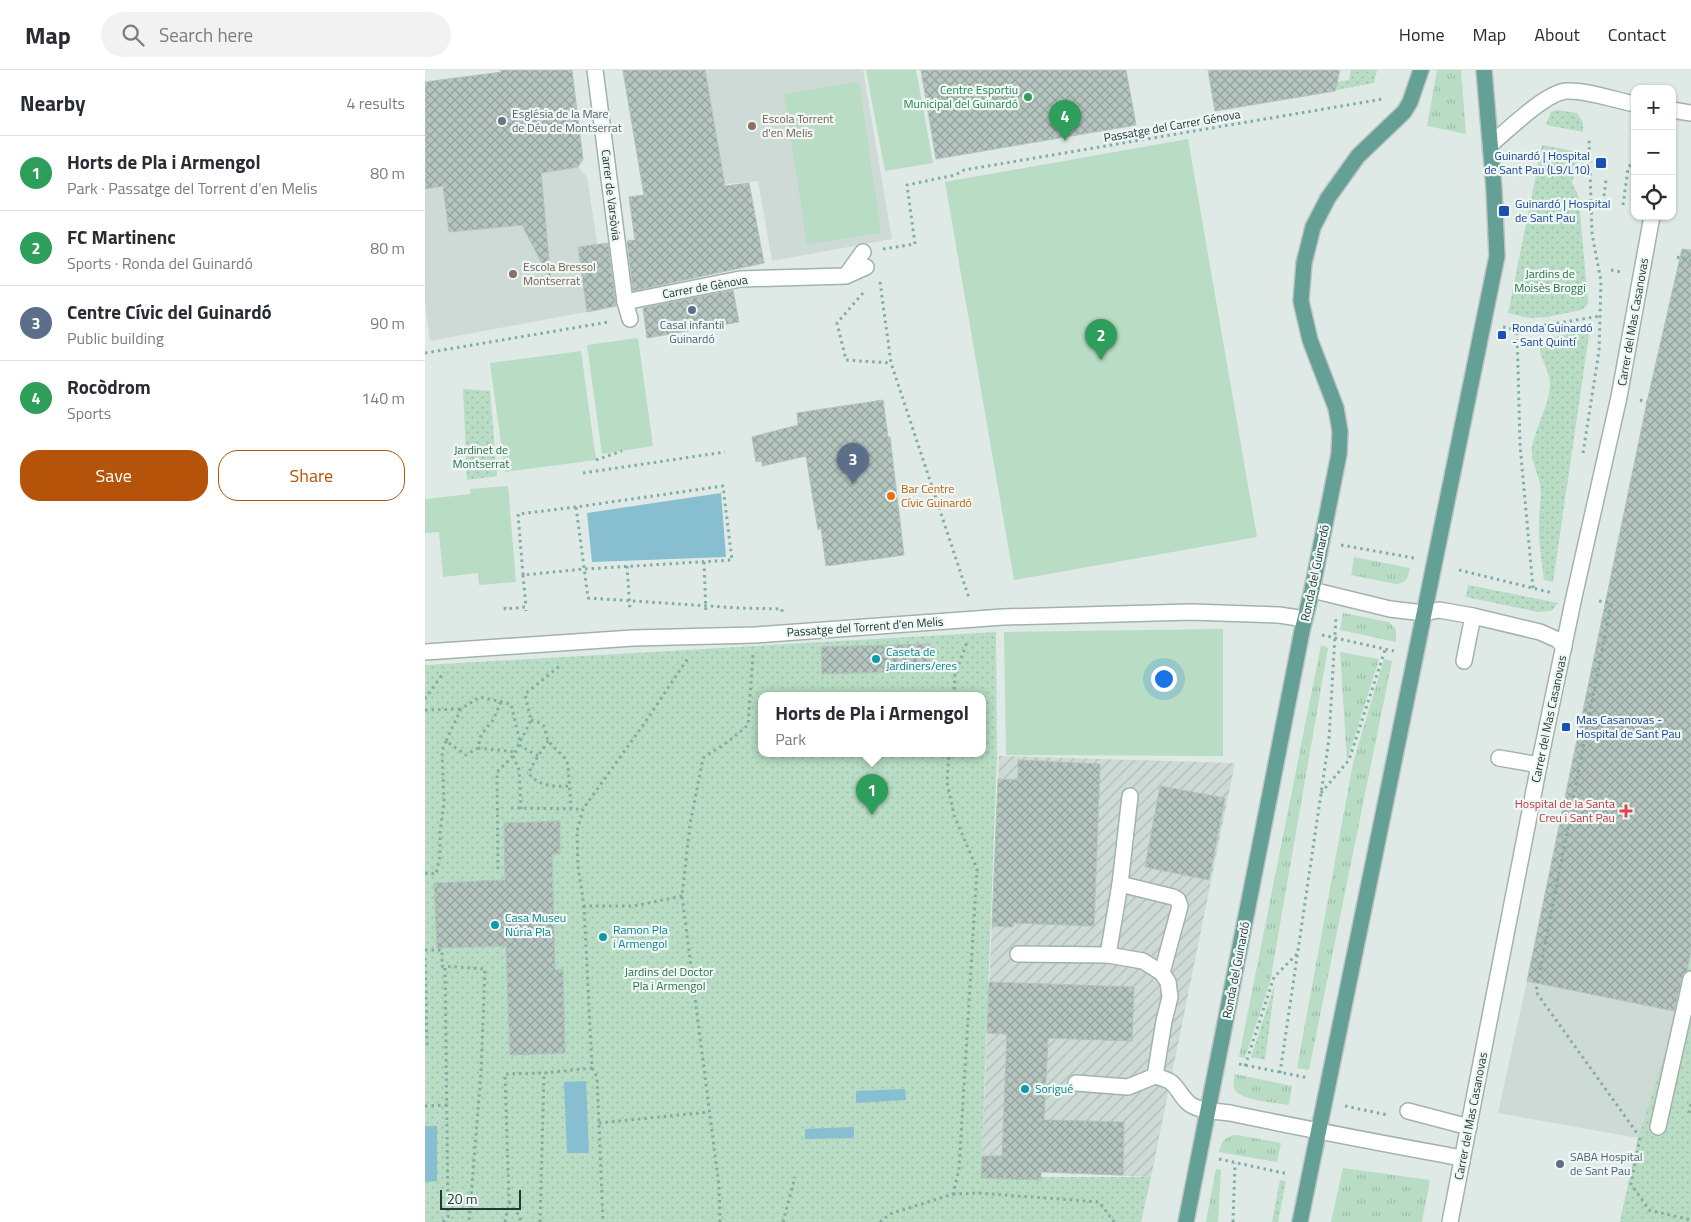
<!DOCTYPE html>
<html lang="en">
<head>
<meta charset="utf-8">
<style>
  :root { --surface:#fff; --page:#f2f2f3; --text:#2b2b33; --muted:#7c7c81; --line:#e1e1e2; --accent:#b45309 }
  body { margin:0; font-family:"Titillium Web",sans-serif; background:var(--page); color:var(--text) }
  .controls { position:absolute; right:15px; top:15px; display:grid; overflow:hidden; border-radius:10px; box-shadow:0 1px 4px #0004 }
  .controls button { width:45px; height:45px; display:grid; place-items:center; padding:0; border:0; border-bottom:1px solid var(--line); background:var(--surface); color:var(--text); font:25px sans-serif }
  .scale { position:absolute; left:15px; bottom:12px; width:81px; box-sizing:border-box; padding-left:5px; border:2px solid #203a35; border-top:0; font-size:14px; line-height:18px; white-space:nowrap; color:#203a35; -webkit-text-stroke:4px #eff7f4; paint-order:stroke }
  .you { position:absolute; left:738px; top:608px; width:18px; height:18px; margin:-12px; border:4px solid #fff; border-radius:50%; background:#1a73e8; box-shadow:0 0 0 8px #1a73e833 }
  .badge { display:grid; place-items:center; width:32px; height:32px; border-radius:50%; background:var(--accent); color:#fff; font-size:16px; font-weight:700 }
  .pin { position:absolute; translate:-50% -41px; filter:drop-shadow(0 1px 2px #0008) }
  .pin::after { content:''; position:absolute; top:26px; width:18px; height:15px; background:inherit; clip-path:polygon(0 0,100% 0,50% 100%) }
  .popup { position:absolute; left:333px; top:622px; width:228px; height:65px; box-sizing:border-box; display:grid; place-content:center; border-radius:10px; background:var(--surface); filter:drop-shadow(0 1px 4px #0005); font-size:16px; white-space:nowrap; color:var(--muted) }
  .popup b { font-size:19px; color:var(--text) }
  .popup::after { content:''; position:absolute; left:50%; top:100%; margin-left:-10px; border:10px solid transparent; border-top-color:var(--surface) }
  .list { margin:0; padding:0; list-style:none }
  h2 { display:flex; justify-content:space-between; align-items:center; height:65px; margin:0; padding:0 20px; font-size:21px }
  h2 small { font-size:16px; font-weight:400; color:var(--muted) }
  .list li { display:grid; grid-template-columns:32px 1fr auto; gap:15px; align-items:center; box-sizing:border-box; height:75px; padding:0 20px; border-top:1px solid var(--line) }
  .list b { display:block; font-size:19px; white-space:nowrap }
  .list p { margin:0; font-size:16px; white-space:nowrap; color:var(--muted) }
  .list em { font-size:16px; font-style:normal; color:var(--muted) }
  .actions { display:flex; gap:10px; padding:15px 20px }
  .actions a { flex:1; padding:11px 0; border:1px solid var(--accent); border-radius:20px; text-align:center; font-size:18px; color:var(--accent) }
  .actions .main { background:var(--accent); color:#fff }
  .icon { flex:none; width:28px; height:28px; fill:none; stroke:currentColor; stroke-width:2; stroke-linecap:round; stroke-linejoin:round }
  .map { position:relative; flex:none; width:1266px; height:1152px; overflow:hidden }
  header { display:flex; align-items:center; gap:30px; box-sizing:border-box; height:70px; padding:0 25px; background:var(--surface); border-bottom:1px solid var(--line) }
  header strong { font-size:24px }
  nav { display:flex; gap:28px; margin-inline-start:auto; font-size:18px }
  .search { width:350px; height:45px; background:var(--page); display:flex; align-items:center; gap:12px; box-sizing:border-box; padding:0 18px; border-radius:28px; color:var(--muted); font-size:19px }
  main { display:flex }
  aside { flex:1; background:var(--surface) }
  .map>svg:first-child { display:block }
</style>
</head>
<body>
<header>
<strong>Map</strong>
<div class="search"><svg class="icon" aria-label="search" viewBox="0 0 24 24"><circle cx="10" cy="10" r="6"/><path d="M15 15l6 6"/></svg>Search here</div>
<nav><a>Home</a><a>Map</a><a>About</a><a>Contact</a></nav>
</header>
<main>
<aside>
<h2>Nearby<small>4 results</small></h2>
<ul class="list">
<li><span class="badge" style="background:#2e9e5b">1</span><div><b>Horts de Pla i Armengol</b><p>Park · Passatge del Torrent d'en Melis</p></div><em>80 m</em></li>
<li><span class="badge" style="background:#2e9e5b">2</span><div><b>FC Martinenc</b><p>Sports · Ronda del Guinardó</p></div><em>80 m</em></li>
<li><span class="badge" style="background:#5c6f8a">3</span><div><b>Centre Cívic del Guinardó</b><p>Public building</p></div><em>90 m</em></li>
<li><span class="badge" style="background:#2e9e5b">4</span><div><b>Rocòdrom</b><p>Sports</p></div><em>140 m</em></li>
</ul>
<div class="actions"><a class="main">Save</a><a>Share</a></div>
</aside>
<div class="map">
<svg width="1266" height="1152" viewBox="0 0 1266 1152">
  <defs>
    <pattern id="industrial-furrows" width="10" height="10" patternUnits="userSpaceOnUse" patternTransform="scale(1.25)"><rect width="10" height="10" fill="#cddad5"/><path d="M-1 1l2-2M0 10L10 0M9 11l2-2" fill="none" stroke="#b0bcb7"/></pattern>
    <pattern id="grass-tufts" width="24" height="20" patternUnits="userSpaceOnUse" patternTransform="scale(1.25)"><rect width="24" height="20" fill="#b8dcc4"/><path d="M3 7l-1-3M5 7V3M7 7l1-3M15 17l-1-3M17 17v-4M19 17l1-3" fill="none" stroke="#9ebea9"/></pattern>
    <pattern id="park-dots" width="8" height="8" patternUnits="userSpaceOnUse" patternTransform="scale(1.25)"><rect width="8" height="8" fill="#b8dcc4"/><path d="M2 2h.1M6 6h.1" fill="none" stroke="#9ebea9" stroke-width="1.8" stroke-linecap="round"/></pattern>
    <pattern id="building-cross-hatch" width="8" height="8" patternUnits="userSpaceOnUse" patternTransform="scale(1.25)"><rect width="8" height="8" fill="#b5c5bf"/><path d="M0 0l8 8M0 8l8-8" fill="none" stroke="#93a19c"/></pattern>
  </defs>
  <rect width="100%" height="100%" fill="#dfeae6"/>
  <g fill="#cddad5">
    <path d="M197,0h241l29,169 -120,22 -14,-80 -115,11z"/>
    <path d="M153,97l9,10 20,131 -177,33 -5,-38v-114z"/>
    <path d="M1254,192l12,960h-71l18,-84 -140,-25 29,-132 120,-579z"/>
  </g>
  <path fill="url(#industrial-furrows)" d="M574,686l236,7 -84,414 -110,-5v8l-60,-2z"/>
  <g fill="url(#grass-tufts)">
    <path d="M1012,0h24l5,64 -39,-8z"/>
    <path d="M929,487l56,11c-2,10 -4,16 -15,16l-44,-9z"/>
    <path d="M918,543l46,9 7,8v12l-56,-12z"/>
    <path d="M896,575l7,3 -58,334 -25,76 -6,-1z"/>
    <path d="M915,582l39,7 -32,102z"/>
    <path d="M959,589l8,2 -83,409 -12,-2 56,-305z"/>
    <path d="M810,1004l57,12 -3,19c-12,-2 -49,-5 -54,-15 -3,-6 -1,-11 0,-16z"/>
    <path d="M812,1065l44,8 -4,19 -58,-10c3,-12 6,-16 18,-17z"/>
    <path d="M918,1098l87,12 -8,42h-91z"/>
    <path d="M791,1099l5,1 -3,52h-12z"/>
  </g>
  <g fill="url(#park-dots)" fill-rule="evenodd">
    <path d="M926,0h26l-3,13 -48,9 -5,-7 28,-5z"/>
    <path d="M1132,40l20,3 6,9v10l-37,-7 5,-13z"/>
    <path d="M1117,75l37,7 -7,31 6,12 1,7 9,99 -2,6 -5,3 -34,7 -18,1 -21,-5z"/>
    <path d="M1165,258l-37,254 -9,-2c-2,-19 -6,-39 -5,-57 0,-14 3,-25 1,-39 -2,-12 -10,-24 -8,-37 4,-21 17,-41 18,-63 0,-15 -13,-28 -10,-43z"/>
    <path d="M38,319l27,2 7,85 -30,4z"/>
    <path d="M1043,515l90,18 -7,8 -13,1 -72,-15z"/>
    <path d="M571,562l1,124 -16,421h170l-10,45h-716v-557zM337,626h220v58h-220z"/>
    <path d="M1266,880v272h-71l18,-84 40,-126z"/>
    <path d="M850,914l-10,76 -14,-3z"/>
    <path d="M855,1110l6,1 -8,41h-6z"/>
  </g>
  <g fill="#b8dcc4">
    <path d="M441,0h50l17,93 -48,8z"/>
    <path d="M434,12l22,151 -74,11 -23,-150z"/>
    <path d="M763,69l69,398 -243,43 -69,-398z"/>
    <path d="M213,268l15,108 -51,8 -15,-109z"/>
    <path d="M156,281l15,109 -91,12 -15,-109z"/>
    <path d="M83,416l8,96 -37,3 -1,-12 -35,4 -4,-45 -14,1v-34l46,-5 -1,-5z"/>
    <path d="M798,559v127l-217,-1 -2,-123z"/>
  </g>
  <g fill="#87bfd0">
    <path d="M296,423l5,64 -134,5 -5,-49z"/>
    <path d="M161,1011l3,72h-22l-3,-71z"/>
    <path d="M480,1019l1,11 -50,3v-12z"/>
    <path d="M0,1056h12v55l-12,1z"/>
    <path d="M429,1057v11l-49,1v-10z"/>
  </g>
  <g fill="url(#building-cross-hatch)" stroke="#b2c4be">
    <path d="M75,0h72l11,89 -5,8 -37,6 10,108 -29,-56 -73,7 -6,-46 -18,3v-107l77,-10z"/>
    <path d="M198,0h82l20,116 24,-3 15,80 -131,28 -6,-50 8,-1 -6,-43 15,-2z"/>
    <path d="M496,0h205l10,55 -200,34z"/>
    <path d="M783,0h132l-5,21 -120,20z"/>
    <path d="M183,173l8,63 -29,6 -9,-65z"/>
    <path d="M1257,179l9,1v700l-4,21 -5,6 -8,34 -147,-30 120,-579z"/>
    <path d="M308,220l6,32 -92,16 -4,-30z"/>
    <path d="M458,330l5,37h2l14,118 -78,11 -5,-38 -3,2 -12,-74 -44,10v-5l-6,1 -4,-25 46,-12 -1,-12z"/>
    <path d="M505,574v27l-108,3 -1,-27z"/>
    <path d="M593,690l82,4 -6,162 -81,-3v4l-21,-1 6,-147 20,1z"/>
    <path d="M735,716l65,12 -16,82 -64,-13z"/>
    <path d="M135,751v33h-8l3,116 8,-1 2,84 -55,2 -4,-109 -69,2 -3,-65 71,-3 -1,-57z"/>
    <path d="M564,912l145,5 -2,54 -84,-3 -4,82 80,2 -1,53 -82,-3v8l-60,-2 1,-22h20l5,-122 -20,-1z"/>
  </g>
  <g fill="none" stroke-linecap="round" stroke-linejoin="round">
    <defs>
      <g id="minor">
        <path d="M170,0l30,232 5,17"/>
        <path d="M1247,40l19,3"/>
        <path d="M1065,75c17,-14 55,-52 76,-54 21,-1 48,9 69,13"/>
        <path d="M422,204l16,-22"/>
        <path d="M200,232l115,-23 106,-3 20,-9"/>
        <path d="M887,520l78,19 34,4 15,-3 34,6 67,16 18,8 6,7"/>
        <path d="M0,582l208,-14 122,-3 248,-18 188,-5 88,3 26,4"/>
        <path d="M1039,591l9,-45"/>
        <path d="M1074,688l40,7"/>
        <path d="M695,814l53,13 5,3 2,6 -18,67"/>
        <path d="M593,884l90,1 35,6 19,12 6,9 2,15 -6,24 -9,55"/>
        <path d="M683,885l12,-71 10,-88"/>
        <path d="M651,1013l52,4 27,-11c6,2 15,4 18,8 8,8 11,19 22,23 11,5 23,4 35,6 75,16 151,30 226,44l6,5"/>
        <path d="M983,1041l61,16"/>
        <path d="M1233,1057l33,-148"/>
        <path d="M1025,1152l89,-457 35,-168 45,-200 33,-181"/>
      </g>
      <g id="major">
        <path d="M761,1152l116,-591 10,-41 27,-136 1,-23 -4,-23 -26,-68 -9,-39 3,-38 9,-36 15,-29 30,-42 46,-44 6,-10 11,-32"/>
        <path d="M875,1152l197,-966 -3,-67 -10,-119"/>
      </g>
    </defs>
    <use href="#minor" stroke="#a2b2ad" stroke-width="18"/>
    <use href="#major" stroke="#bcc4c2" stroke-width="18"/>
    <g stroke="#7faea3" stroke-width="3" stroke-dasharray="2.5 4" stroke-linecap="butt">
      <path d="M1179,126l2,-16"/>
      <path d="M1198,135l5,-37 7,-9"/>
      <path d="M458,179l32,-5 -8,-59 48,-10 9,-5 419,-71"/>
      <path d="M1252,187l14,4"/>
      <path d="M1186,200l10,2"/>
      <path d="M455,212l11,81 78,235"/>
      <path d="M438,223l-26,30 9,37 45,3"/>
      <path d="M1078,257l14,3"/>
      <path d="M0,283l184,-31"/>
      <path d="M1215,330l7,2"/>
      <path d="M1158,383l16,-102 2,-70 -9,-47 -3,-96"/>
      <path d="M171,390l26,-9"/>
      <path d="M158,403l142,-21"/>
      <path d="M151,437l-58,7 5,61 61,-6 148,-9 -9,-74 -147,21 12,91 151,10 43,1v4"/>
      <path d="M916,475l73,13"/>
      <path d="M279,492l2,52"/>
      <path d="M202,496l3,45"/>
      <path d="M1034,500l94,23"/>
      <path d="M98,505l3,32"/>
      <path d="M1108,518l-13,-143 -3,-115 83,-14"/>
      <path d="M1174,531l12,2 -75,389 101,141"/>
      <path d="M80,537v2l21,-2v4"/>
      <path d="M897,565l72,16"/>
      <path d="M529,626l1,-21 12,-33"/>
      <path d="M0,629l19,-27"/>
      <path d="M76,632l-8,18 -12,15 -3,13 -12,7 -20,-14 15,-32 19,-12 31,7 9,38"/>
      <path d="M0,640l36,-1"/>
      <path d="M106,650l7,2 6,4 4,15 18,18 2,6 3,43"/>
      <path d="M123,671c-4,7 -19,27 -19,33 10,12 26,13 41,12"/>
      <path d="M94,675l19,11"/>
      <path d="M53,678l37,4"/>
      <path d="M88,686l6,14 2,39"/>
      <path d="M896,723l28,-33 36,-110"/>
      <path d="M86,738l72,1"/>
      <path d="M73,799l-1,-97 16,-16 18,-36 -6,-26 36,-29"/>
      <path d="M0,803l11,1 4,-18v-23l4,-31 -2,-51 4,-10"/>
      <path d="M257,826l-48,10h-50l-6,-40 -1,-35 6,-22 63,-88 42,-63"/>
      <path d="M0,880h17v16l43,3 -4,103 -12,150"/>
      <path d="M0,888l2,86 -2,1"/>
      <path d="M814,994l70,14"/>
      <path d="M820,996l29,-89 23,-23"/>
      <path d="M167,998l5,9 6,145"/>
      <path d="M855,1003l49,-334 7,-122"/>
      <path d="M0,1036l22,-1"/>
      <path d="M920,1036l43,9"/>
      <path d="M1264,1043l2,-10"/>
      <path d="M174,1053l110,-11"/>
      <path d="M1215,1068l-9,46 18,26 42,10"/>
      <path d="M794,1089l69,15"/>
      <path d="M528,1124l25,-1 121,9 15,20"/>
      <path d="M84,1132l10,13 2,7"/>
      <path d="M18,1152l5,-5 -3,-251"/>
      <path d="M80,1152l4,-20 -4,-128 39,-1"/>
      <path d="M115,1152l4,-149 48,-5 -8,-162"/>
      <path d="M295,1152l-1,-36 -37,-290 8,-72 13,-66 26,-17 19,-16 5,-70"/>
      <path d="M358,1152l12,-45"/>
      <path d="M455,1152l10,-8 63,-20 6,-25 18,-300 -23,-54 -7,-33 2,-28"/>
      <path d="M808,1152l2,-59"/>
    </g>
    <use href="#minor" stroke="#fff" stroke-width="15"/>
    <use href="#major" stroke="#64a095" stroke-width="15"/>
  </g>
  <circle fill="#2e9e5b" stroke="#eff7f4" stroke-width="2" cx="603" cy="27" r="5"/>
  <circle fill="#6b7280" stroke="#eff7f4" stroke-width="2" cx="77" cy="51" r="5"/>
  <g fill="#8d6e63" stroke="#eff7f4" stroke-width="2">
    <circle cx="327" cy="56" r="5"/>
    <circle cx="88" cy="204" r="5"/>
  </g>
  <g fill="#1a4fb4" stroke="#eff7f4" stroke-width="2">
    <rect x="1170" y="87" width="12" height="12" rx="2.5"/>
    <rect x="1073" y="135" width="12" height="12" rx="2.5"/>
    <rect x="1072" y="260" width="10" height="10" rx="2.5"/>
    <rect x="1136" y="652" width="10" height="10" rx="2.5"/>
  </g>
  <g fill="#5c6f8a" stroke="#eff7f4" stroke-width="2">
    <circle cx="267" cy="240" r="5"/>
    <circle cx="1135" cy="1094" r="5"/>
  </g>
  <circle fill="#e8710a" stroke="#eff7f4" stroke-width="2" cx="466" cy="426" r="5"/>
  <g fill="#0f9aa8" stroke="#eff7f4" stroke-width="2">
    <circle cx="451" cy="589" r="5"/>
    <circle cx="70" cy="855" r="5"/>
    <circle cx="178" cy="867" r="5"/>
    <circle cx="600" cy="1019" r="5"/>
  </g>
  <path fill="#e0444e" stroke="#eff7f4" stroke-width="2" d="M1198.5 733.5h5v5h5v5h-5v5h-5v-5h-5v-5h5z"/>
  <g text-anchor="middle" stroke-width="4.5" stroke-linejoin="round" paint-order="stroke">
    <g font-size="12" fill="#27864d" stroke="#eff7f4" text-anchor="end">
      <text x="593" y="24">Centre Esportiu<tspan x="593" dy="14">Municipal del Guinardó</tspan></text>
    </g>
    <g font-size="12" fill="#5b616d" stroke="#eff7f4" text-anchor="start">
      <text x="87" y="48">Església de la Mare<tspan x="87" dy="14">de Déu de Montserrat</tspan></text>
    </g>
    <g font-size="12" fill="#785e54" stroke="#eff7f4" text-anchor="start">
      <text x="337" y="53">Escola Torrent<tspan x="337" dy="14">d'en Melis</tspan></text>
      <text x="98" y="201">Escola Bressol<tspan x="98" dy="14">Montserrat</tspan></text>
    </g>
    <g font-size="12" fill="#203a35" stroke="#eff7f4">
      <text transform="translate(747 56) rotate(-10)" y="4">Passatge del Carrer Génova</text>
      <text transform="translate(186 125) rotate(83)" y="4">Carrer de Varsòvia</text>
      <text transform="translate(280 217) rotate(-10)" y="4">Carrer de Gènova</text>
      <text transform="translate(1208 252) rotate(-80)" y="4">Carrer del Mas Casanovas</text>
      <text transform="translate(890 503) rotate(-78)" y="4">Ronda del Guinardó</text>
      <text transform="translate(440 557) rotate(-4)" y="4">Passatge del Torrent d'en Melis</text>
      <text transform="translate(1124 649) rotate(-78)" y="4">Carrer del Mas Casanovas</text>
      <text transform="translate(811 900) rotate(-79)" y="4">Ronda del Guinardó</text>
      <text transform="translate(1046 1046) rotate(-79)" y="4">Carrer del Mas Casanovas</text>
    </g>
    <g font-size="12" fill="#164399" stroke="#eff7f4" text-anchor="start">
      <text x="1165" y="90" text-anchor="end">Guinardó | Hospital<tspan x="1165" dy="14">de Sant Pau (L9/L10)</tspan></text>
      <text x="1090" y="138">Guinardó | Hospital<tspan x="1090" dy="14">de Sant Pau</tspan></text>
      <text x="1087" y="262">Ronda Guinardó<tspan x="1087" dy="14">- Sant Quintí</tspan></text>
      <text x="1151" y="654">Mas Casanovas -<tspan x="1151" dy="14">Hospital de Sant Pau</tspan></text>
    </g>
    <g font-size="12" fill="#2b714c" stroke="#eff7f4">
      <text x="1125" y="208">Jardins de<tspan x="1125" dy="14">Moisès Broggi</tspan></text>
      <text x="56" y="384">Jardinet de<tspan x="56" dy="14">Montserrat</tspan></text>
      <text x="244" y="906">Jardins del Doctor<tspan x="244" dy="14">Pla i Armengol</tspan></text>
    </g>
    <g font-size="12" fill="#4e5e75" stroke="#eff7f4">
      <text x="267" y="259">Casal infantil<tspan x="267" dy="14">Guinardó</tspan></text>
      <text x="1145" y="1091" text-anchor="start">SABA Hospital<tspan x="1145" dy="14">de Sant Pau</tspan></text>
    </g>
    <g font-size="12" fill="#c56008" stroke="#eff7f4" text-anchor="start">
      <text x="476" y="423">Bar Centre<tspan x="476" dy="14">Cívic Guinardó</tspan></text>
    </g>
    <g font-size="12" fill="#0d838f" stroke="#eff7f4" text-anchor="start">
      <text x="461" y="586">Caseta de<tspan x="461" dy="14">Jardiners/eres</tspan></text>
      <text x="80" y="852">Casa Museu<tspan x="80" dy="14">Núria Pla</tspan></text>
      <text x="188" y="864">Ramon Pla<tspan x="188" dy="14">i Armengol</tspan></text>
      <text x="610" y="1023">Sorigué</text>
    </g>
    <g font-size="12" fill="#be3a42" stroke="#eff7f4" text-anchor="end">
      <text x="1190" y="738">Hospital de la Santa<tspan x="1190" dy="14">Creu i Sant Pau</tspan></text>
    </g>
  </g>
</svg>
<div class="controls">
<button>+</button>
<button>−</button>
<button><svg class="icon" aria-label="locate" viewBox="0 0 24 24"><circle cx="12" cy="12" r="6"/><path d="M12 2v4M12 18v4M2 12h4M18 12h4"/></svg></button>
</div>
<div class="scale">20 m</div>
<div class="you"></div>
<div class="pin badge" style="left:447px;top:745px;background:#2e9e5b">1</div>
<div class="popup"><b>Horts de Pla i Armengol</b>Park</div>
<div class="pin badge" style="left:676px;top:290px;background:#2e9e5b">2</div>
<div class="pin badge" style="left:428px;top:414px;background:#5c6f8a">3</div>
<div class="pin badge" style="left:640px;top:71px;background:#2e9e5b">4</div>
</div>
</main>
</body>
</html>
